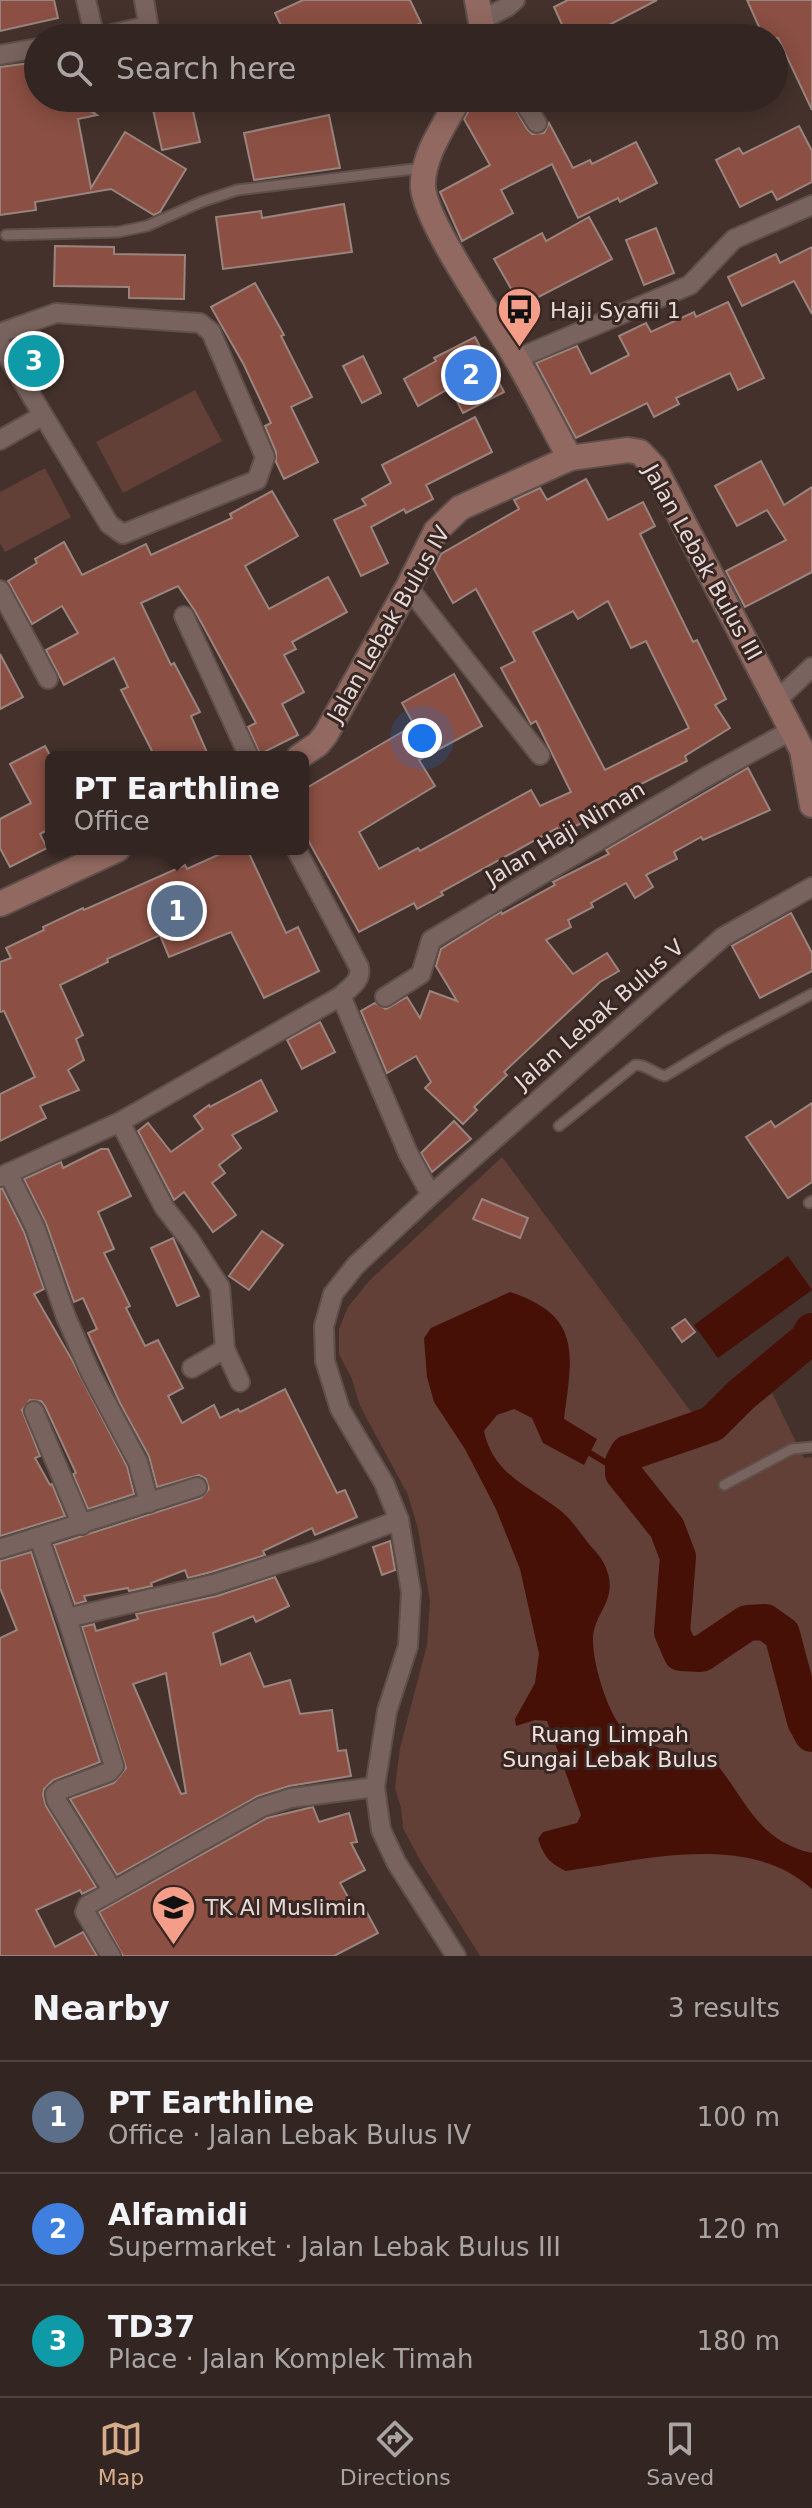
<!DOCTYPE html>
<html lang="en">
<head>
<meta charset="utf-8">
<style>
  :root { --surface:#332521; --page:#3b2d2a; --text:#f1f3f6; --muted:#a9a5a5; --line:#4e423f; --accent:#d6ab8b }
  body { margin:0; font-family:"DejaVu Sans",sans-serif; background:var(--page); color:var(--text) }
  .you { position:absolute; left:422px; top:738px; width:28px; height:28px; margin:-20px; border:6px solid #fff; border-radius:50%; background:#1a73e8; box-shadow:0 0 0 12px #1a73e833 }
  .badge { display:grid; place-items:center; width:52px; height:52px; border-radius:50%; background:var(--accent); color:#fff; font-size:26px; font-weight:700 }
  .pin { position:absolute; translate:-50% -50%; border:4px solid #fff; box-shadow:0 2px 8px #0006 }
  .popup { position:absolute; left:45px; top:751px; width:264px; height:104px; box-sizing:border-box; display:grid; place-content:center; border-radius:12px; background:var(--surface); filter:drop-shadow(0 2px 6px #0005); font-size:26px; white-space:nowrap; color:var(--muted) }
  .popup b { font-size:30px; color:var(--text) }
  .popup::after { content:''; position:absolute; left:50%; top:100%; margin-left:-16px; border:16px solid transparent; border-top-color:var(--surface) }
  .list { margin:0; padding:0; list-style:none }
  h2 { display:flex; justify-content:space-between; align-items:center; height:104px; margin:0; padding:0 32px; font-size:34px }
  h2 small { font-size:26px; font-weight:400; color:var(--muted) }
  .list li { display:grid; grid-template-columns:52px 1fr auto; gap:24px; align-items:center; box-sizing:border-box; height:112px; padding:0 32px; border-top:2px solid var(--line) }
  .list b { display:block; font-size:30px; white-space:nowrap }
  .list p { margin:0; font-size:26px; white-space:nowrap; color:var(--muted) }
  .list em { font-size:26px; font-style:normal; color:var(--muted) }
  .icon { flex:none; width:44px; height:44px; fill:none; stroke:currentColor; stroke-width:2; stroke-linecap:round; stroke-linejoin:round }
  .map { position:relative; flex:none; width:812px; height:1956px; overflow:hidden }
  .search { position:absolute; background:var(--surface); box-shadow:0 4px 20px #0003; left:24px; right:24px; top:24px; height:88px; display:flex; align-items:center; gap:20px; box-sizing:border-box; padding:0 28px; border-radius:44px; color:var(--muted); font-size:30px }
  .sheet { height:440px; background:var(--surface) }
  nav { display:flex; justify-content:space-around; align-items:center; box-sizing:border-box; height:112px; border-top:2px solid var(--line); background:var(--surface); font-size:22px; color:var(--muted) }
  nav a { display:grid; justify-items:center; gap:4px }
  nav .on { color:var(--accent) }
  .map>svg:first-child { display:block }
</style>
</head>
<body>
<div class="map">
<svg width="812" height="1956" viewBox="0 0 812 1956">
  <rect width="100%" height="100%" fill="#44312c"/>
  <g fill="#623f37">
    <path d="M195,390l27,51 -99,52 -27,-51z"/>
    <path d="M45,468l26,49 -66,35 -5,-9v-51z"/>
    <path d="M502,1157l207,279 63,-43 32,65 8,-1v499h-332l-59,-94 -18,-34 -2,-20 -6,-20 5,-40 27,-103 3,-44 -12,-72 -10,-34 -48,-89 -8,-27 -13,-25v-25l9,-22 21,-26z"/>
  </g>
  <g fill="#461006">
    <path d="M788,1256l24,34 -94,68 -24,-33z"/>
    <path d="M510,1292c73,24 62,63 54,127l33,20 -13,26 -41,-22 -11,-25 -18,-9 -17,6 -13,16c9,44 45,55 77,80 11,9 19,22 28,33 6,7 14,15 17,24 13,32 -12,44 -13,70 -1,23 14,74 30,91 19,20 64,24 91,32 33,39 42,79 98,92v36c-63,-58 -171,-29 -246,-18 -17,-8 -22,-15 -28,-32l5,-7 34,-9 4,-8 -34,-94 -12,-1 -19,6 -1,-7 20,-36 4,-29 -19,-85 -24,-60 -31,-60 -31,-47 -7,-25 -3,-39 7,-10z"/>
  </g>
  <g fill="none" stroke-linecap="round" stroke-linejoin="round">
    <path stroke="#461006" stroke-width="6" d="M590,1453l33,20"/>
    <path stroke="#461006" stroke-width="36" d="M812,1331l-5,9 -66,55 -29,29 -84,29 -5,9v11l44,55 11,29 -6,75 9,21 20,1 46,-31 18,-1 17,12 23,87 7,13"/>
  </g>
  <g fill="#8b4f43" stroke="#9a847e" stroke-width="2" fill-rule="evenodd">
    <path d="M0,0h54l4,18 -58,13z"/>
    <path d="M303,0h107l11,23 -33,15h-101l-12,-25z"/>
    <path d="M568,0h89l-73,38h-16l-14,-31z"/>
    <path d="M747,0h65v110l-34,-72h-14z"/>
    <path d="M38,62v36h87l1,7 -34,7 5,3 -19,4 13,69 34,-56 61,37 -26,43 -6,3 -43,-26 -76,13 1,8 -36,5v-148z"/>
    <path d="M185,98h5l10,44 -38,8 -10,-45z"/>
    <path d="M484,98h25l18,31 5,5 12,-1 5,-10 24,45 17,-8 2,4 44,-22 21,41 -37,19 -2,-4 -40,20 -26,-54 -51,26 12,23 -51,28 -22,-49 50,-27 -26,-46 8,-14z"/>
    <path d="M329,115l11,53 -86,12 -10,-47z"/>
    <path d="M799,126l13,25v31l-35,18 -5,-9 -32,16 -24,-47 23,-12 4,6z"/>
    <path d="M344,204l8,48 -129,17 -7,-52 45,-6 1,7z"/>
    <path d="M589,217l23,42 -91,47 -27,-47 48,-26 4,8z"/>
    <path d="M656,228l18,45 -30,12 -18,-45z"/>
    <path d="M55,246l59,1v7l71,1 -1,44 -55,-1v-11l-75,-1z"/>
    <path d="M812,247v67l-18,-33 -52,25 -14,-29 48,-23 4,9z"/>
    <path d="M255,283l29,52 -3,1 31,61 -21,10 27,55 -34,17 -8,-17v-10l-11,-26 6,-3 -27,-58 -33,-58z"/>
    <path d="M728,302l36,76 -26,12 -8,-17 -54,25 3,6 -25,13 -7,-14 -71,35 -40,-75 41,-17 14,28 38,-19 -10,-19 27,-13 5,9 43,-20 2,5z"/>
    <path d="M475,337l29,55 -41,21 -13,-25 -32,18 -14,-27 32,-18 -2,-3z"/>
    <path d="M37,350l7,15 -13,7 -8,-15z"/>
    <path d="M363,356l18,37 -19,10 -19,-37z"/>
    <path d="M475,417l17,35 -66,33 7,14 -27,14 -2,-4 -33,18 17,36 -27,13 -27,-56 32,-15 -4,-6 29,-16 -9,-18z"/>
    <path d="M761,461l23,44 28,-18v85l-67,35 -19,-36 60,-31 -19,-30 -30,16 -22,-40z"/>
    <path d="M586,479l22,41 35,-18 12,24 -15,8 53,108 4,-2 29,59 -11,6 15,23 -45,28 2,5 -74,37 4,8 -58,28 -2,-6 -116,64 2,3 -26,14 -3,-6 -55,29 -56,-101v-41l111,-65 -12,-22 52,-29 28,52 -63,34 16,26 -76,46 20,37 39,-21 2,3 111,-61 9,16 31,-14 -35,-71 -5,3 -30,-56 14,-7 -39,-72 -23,14 -19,-34 7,-15 78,-45 -5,-9 26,-12 7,12zM608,601l23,47 15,-7 43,87 -84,42 -72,-138 40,-21 5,8z"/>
    <path d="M272,491l26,45 -53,30 24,43 59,-32 19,35 -55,30 4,7 -12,6 20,37 -22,12 16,31 -38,19 -12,-27 8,-4 -61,-112 -17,-25 -37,17 30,62 3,-2 26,49 -9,4 18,41h-54l-34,-67 7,-3 -14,-29 -50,27 -18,-35 32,-17 -16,-27 -30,18 -24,-43 29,-18 -2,-4 29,-17 18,33 64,-31 5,11 81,-37 -2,-4z"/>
    <path d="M0,654l23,43 -23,12z"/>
    <path d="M45,746l6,11v71l-11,6 7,14 -37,19 -10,-19v-29l31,-16 -21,-39z"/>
    <path d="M748,768l22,42 -67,30 -2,-3 -27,15 3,7 -31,16 7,12 -18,11 -9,-15 -35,20 2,4 -25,13 3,7 -25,13 27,34 34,-21 12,18 -19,11 -96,90 3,3 -33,32 3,3 -14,14 -38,-36 6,-6 -15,-26 -29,17 -26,-62 14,-8 11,6 21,-12 13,21 10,-27 27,10 -21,-35 5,-17 60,-37 1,2 53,-29 -2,-3 56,-28 -3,-4z"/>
    <path d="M231,849h16l39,84 12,-6 21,44 -55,27 -33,-66 -62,25 -9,-22 -53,24 1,3 -48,23 23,50 -7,4 8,21 -16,10 11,20 -39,16 6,12 -46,23v-47l35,-17 -31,-66 -4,1v-50l11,-4 -5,-10 38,-18 -1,-3 40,-19 1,2 101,-45 2,4z"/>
    <path d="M791,913l21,40v18l-52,27 -28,-52z"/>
    <path d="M320,1022l15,30 -33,17 -15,-29z"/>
    <path d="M261,1080l16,31 -45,24 9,13 -22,17 6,8 -13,10 24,32 -23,17 -29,-40 -10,8 -36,-69 10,-8 23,29 32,-23 -9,-13 15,-11 1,2z"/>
    <path d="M812,1103v79l-24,16 -42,-61 25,-16 4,6z"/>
    <path d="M454,1121l17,18 -39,33 -11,-19z"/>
    <path d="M101,1149h7l23,47 -33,16 16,37 -10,4 26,53 -4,2 19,38 13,-6 25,48 -15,8 14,27 32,-18 6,13 18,-9 2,3 45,-23 52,104 8,-3 12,27 -42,18 -3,-7 -49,23 2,4 -54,17 -23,6 -3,-8 -34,13 1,3 -23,5 -1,-3 -44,8 2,5 -11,3 -21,-59 147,-47 8,-9 -3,-10 -7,-4 -42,12 -8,-31 -29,-53 -32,-70 9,-4 -14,-31 -9,4 -28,-79 -22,-44 37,-17 2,6z"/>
    <path d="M2,1188l22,44 20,57 -10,5 38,66 55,106 7,28 -46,15 -15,-35 3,-1 -31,-67 -4,-5 -11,-1 -8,10 18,46 -5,2 15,27 2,-1 13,32 -65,20v-347z"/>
    <path d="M482,1199l46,19 -8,20 -47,-19z"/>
    <path d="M262,1231l21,14 -34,45 -20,-14z"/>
    <path d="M173,1238l26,58 -22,10 -26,-58z"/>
    <path d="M685,1319l10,13 -13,10 -10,-14z"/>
    <path d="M390,1541l5,29 -13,5 -9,-28z"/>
    <path d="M31,1552l69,210 -47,18 -9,9 -1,6 3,11 50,81 -14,7 -2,-4 -44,20 19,37 28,-15 14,24h-97v-318l17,-8 -17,-42v-27z"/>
    <path d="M275,1577l14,29 -33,16 -3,-6 -40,17 8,32 29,-12 14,34 26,-7 10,34 32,-4 6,41 8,-1 5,26 -62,10 -31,10 -141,79 -47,-76 44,-16 12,-15 -44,-141 12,-3 2,7 42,-12 -2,-5 81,-18zM166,1673l20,120 -5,1 -48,-110z"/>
    <path d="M313,1807l6,15 30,-9 8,29 -6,1 14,27 -25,13 16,28 8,-4 14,26 -44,23h-211l-24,-44 168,-94z"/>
  </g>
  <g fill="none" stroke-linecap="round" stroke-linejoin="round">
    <defs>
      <g id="lane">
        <path d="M6,235l112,-3 29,-6 54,-24 36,-12 185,-22"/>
        <path d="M559,1126l76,-61c11,-1 19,9 30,11l60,-36 87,-46"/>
        <path d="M809,1203l3,-2"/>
        <path d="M724,1485l68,-36 20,-2"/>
      </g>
      <g id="street">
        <path d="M86,0l9,38 48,-11 5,-4 -4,-23"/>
        <path d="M482,20l25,-13 8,-7"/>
        <path d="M0,55l38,-7"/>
        <path d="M521,98l16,25"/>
        <path d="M0,333l56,-20 144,10 11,9 54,125 -8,23 -134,54 -14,-10 -109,-180"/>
        <path d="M516,359l174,-74 44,-46 78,-34"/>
        <path d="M0,440l42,-24"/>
        <path d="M408,587l132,168"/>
        <path d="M0,590l48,89"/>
        <path d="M184,616l65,141"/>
        <path d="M777,700l35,-33"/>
        <path d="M341,996l67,157 23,42"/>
        <path d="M385,997l36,-23 10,-34 275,-163 86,-47"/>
        <path d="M120,1122l44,85 25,32 31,48 5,62 15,33"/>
        <path d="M8,1173l27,54 31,90 25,57 47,88 11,41"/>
        <path d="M0,1177l120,-55 221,-126c9,-9 21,-15 18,-29l-63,-118"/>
        <path d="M192,1368l33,-19"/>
        <path d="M34,1411l48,114"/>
        <path d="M39,1538l28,80 47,148 -5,6 -49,18 -5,4 1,6 57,91"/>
        <path d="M0,1549l197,-62"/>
        <path d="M67,1618l147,-34 103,-33 82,-31"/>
        <path d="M111,1956l-26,-44 3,-7 174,-98 29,-9 84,-11"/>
        <path d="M456,1956l-60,-94 -15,-32 -6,-43 12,-76 21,-65 3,-54 -12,-72 -15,-37 -44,-74 -15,-48 -1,-35 9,-32 23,-29 75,-70 292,-258 89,-50"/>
      </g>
      <g id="secondary">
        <path d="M477,0l7,38"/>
        <path d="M459,98c-14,27 -38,59 -36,90 4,37 70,131 91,167 20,34 37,69 56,103"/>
        <path d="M299,757l19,-13 8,-10 82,-147 28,-56 24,-23 110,-50 58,-8 12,2 15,16 147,282 10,55"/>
        <path d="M0,904l118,-55"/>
      </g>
    </defs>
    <use href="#lane" stroke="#5e4f4b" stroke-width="13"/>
    <use href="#street" stroke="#5e4f4b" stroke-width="22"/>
    <use href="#secondary" stroke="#5e4f4b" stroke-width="28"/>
    <use href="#lane" stroke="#79635e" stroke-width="9"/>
    <use href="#street" stroke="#79635e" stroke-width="18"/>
    <use href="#secondary" stroke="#926960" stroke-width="24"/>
  </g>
  <defs>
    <symbol id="bus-pin" viewBox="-11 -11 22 30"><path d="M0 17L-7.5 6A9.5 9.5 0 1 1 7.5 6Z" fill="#f49e8a" stroke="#392723"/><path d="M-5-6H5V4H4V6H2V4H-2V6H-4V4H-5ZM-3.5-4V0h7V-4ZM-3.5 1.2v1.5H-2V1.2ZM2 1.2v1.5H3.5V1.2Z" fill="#111"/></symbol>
    <symbol id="school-pin" viewBox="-11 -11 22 30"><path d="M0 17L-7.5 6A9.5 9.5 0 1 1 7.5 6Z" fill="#f49e8a" stroke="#392723"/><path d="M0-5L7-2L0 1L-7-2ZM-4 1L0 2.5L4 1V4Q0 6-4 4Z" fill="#111"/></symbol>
  </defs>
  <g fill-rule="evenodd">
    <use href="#bus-pin" x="494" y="284" width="51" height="69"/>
    <use href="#school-pin" x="148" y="1882" width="51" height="69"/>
  </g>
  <g text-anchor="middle" stroke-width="6" stroke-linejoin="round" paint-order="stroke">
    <g font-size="22" fill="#e5d9d6" stroke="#392723" text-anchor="start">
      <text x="550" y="318">Haji Syafii 1</text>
      <text x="205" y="1915">TK Al Muslimin</text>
    </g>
    <g font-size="22" fill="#e5d9d6" stroke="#392723">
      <text transform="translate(703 562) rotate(61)" y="8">Jalan Lebak Bulus III</text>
      <text transform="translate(388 624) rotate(-60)" y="8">Jalan Lebak Bulus IV</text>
      <text transform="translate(565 833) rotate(-31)" y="8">Jalan Haji Niman</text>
      <text transform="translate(599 1014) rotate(-41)" y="8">Jalan Lebak Bulus V</text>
    </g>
    <g font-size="22" fill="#f2deda" stroke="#392723">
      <text x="610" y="1742">Ruang Limpah<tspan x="610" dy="25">Sungai Lebak Bulus</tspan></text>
    </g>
  </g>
</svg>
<div class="you"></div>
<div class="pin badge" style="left:177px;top:911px;background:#5c6f8a">1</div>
<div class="popup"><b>PT Earthline</b>Office</div>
<div class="pin badge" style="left:471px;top:375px;background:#3f7fe0">2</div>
<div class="pin badge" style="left:34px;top:361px;background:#0f9aa8">3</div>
<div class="search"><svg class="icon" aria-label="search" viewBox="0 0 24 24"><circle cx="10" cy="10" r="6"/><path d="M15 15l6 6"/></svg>Search here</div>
</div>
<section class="sheet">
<h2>Nearby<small>3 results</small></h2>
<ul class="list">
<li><span class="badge" style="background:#5c6f8a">1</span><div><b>PT Earthline</b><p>Office · Jalan Lebak Bulus IV</p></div><em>100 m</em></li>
<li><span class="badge" style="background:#3f7fe0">2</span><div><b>Alfamidi</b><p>Supermarket · Jalan Lebak Bulus III</p></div><em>120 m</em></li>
<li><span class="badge" style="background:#0f9aa8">3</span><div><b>TD37</b><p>Place · Jalan Komplek Timah</p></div><em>180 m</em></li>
</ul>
</section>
<nav>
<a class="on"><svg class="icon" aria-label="map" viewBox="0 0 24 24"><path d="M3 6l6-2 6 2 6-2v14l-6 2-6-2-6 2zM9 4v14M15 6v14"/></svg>Map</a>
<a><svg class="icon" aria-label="directions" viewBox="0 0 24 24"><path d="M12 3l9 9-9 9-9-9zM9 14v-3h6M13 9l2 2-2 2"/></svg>Directions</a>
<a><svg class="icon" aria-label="saved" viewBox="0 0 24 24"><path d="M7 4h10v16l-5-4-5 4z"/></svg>Saved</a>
</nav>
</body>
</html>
